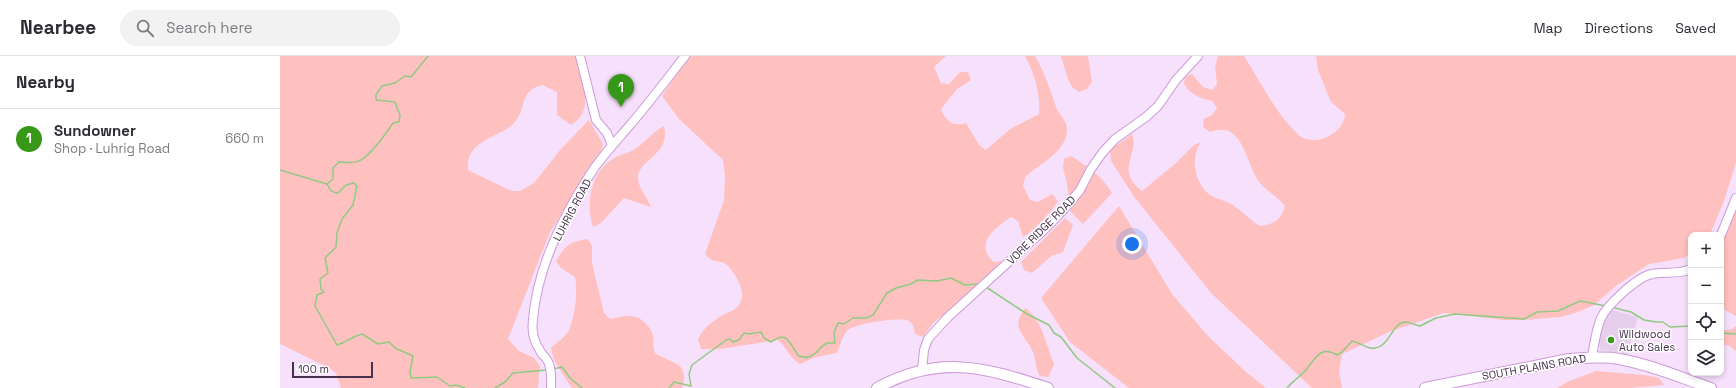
<!DOCTYPE html>
<html lang="en">
<head>
<meta charset="utf-8">
<style>
  :root { --surface:#fff; --page:#f2f2f3; --text:#2b2b33; --muted:#7c7c81; --line:#e1e1e2; --accent:#379718 }
  body { margin:0; font-family:"Space Grotesk",sans-serif; background:var(--page); color:var(--text) }
  .controls { position:absolute; right:12px; bottom:12px; display:grid; overflow:hidden; border-radius:8px; box-shadow:0 2px 6px #0003 }
  .controls button { width:36px; height:36px; display:grid; place-items:center; padding:0; border:0; border-bottom:1px solid var(--line); background:var(--surface); color:var(--text); font:20px sans-serif }
  .scale { position:absolute; left:12px; bottom:10px; width:81px; box-sizing:border-box; padding-left:4px; border:2px solid #46304b; border-top:0; font-size:11px; line-height:14px; white-space:nowrap; color:#46304b; -webkit-text-stroke:3px #fff; paint-order:stroke }
  .you { position:absolute; left:852px; top:188px; width:14px; height:14px; margin:-10px; border:3px solid #fff; border-radius:50%; background:#1a73e8; box-shadow:0 0 0 6px #1a73e833 }
  .badge { display:grid; place-items:center; width:26px; height:26px; border-radius:50%; background:var(--accent); color:#fff; font-size:13px; font-weight:700 }
  .pin { position:absolute; translate:-50% -33px; filter:drop-shadow(0 1px 2px #0008) }
  .pin::after { content:''; position:absolute; top:21px; width:14px; height:12px; background:inherit; clip-path:polygon(0 0,100% 0,50% 100%) }
  .list { margin:0; padding:0; list-style:none }
  h2 { display:flex; justify-content:space-between; align-items:center; height:52px; margin:0; padding:0 16px; font-size:17px }
  h2 small { font-size:13px; font-weight:400; color:var(--muted) }
  .list li { display:grid; grid-template-columns:26px 1fr auto; gap:12px; align-items:center; box-sizing:border-box; height:60px; padding:0 16px; border-top:1px solid var(--line) }
  .list b { display:block; font-size:15px; white-space:nowrap }
  .list p { margin:0; font-size:13px; white-space:nowrap; color:var(--muted) }
  .list em { font-size:13px; font-style:normal; color:var(--muted) }
  .icon { flex:none; width:22px; height:22px; fill:none; stroke:currentColor; stroke-width:2; stroke-linecap:round; stroke-linejoin:round }
  .map { position:relative; flex:none; width:1456px; height:332px; overflow:hidden }
  header { display:flex; align-items:center; gap:24px; box-sizing:border-box; height:56px; padding:0 20px; background:var(--surface); border-bottom:1px solid var(--line) }
  header strong { font-size:19px }
  nav { display:flex; gap:22px; margin-inline-start:auto; font-size:14px }
  .search { width:280px; height:36px; background:var(--page); display:flex; align-items:center; gap:10px; box-sizing:border-box; padding:0 14px; border-radius:22px; color:var(--muted); font-size:15px }
  main { display:flex }
  aside { flex:1; background:var(--surface) }
  .map>svg:first-child { display:block }
</style>
</head>
<body>
<header>
<strong>Nearbee</strong>
<div class="search"><svg class="icon" aria-label="search" viewBox="0 0 24 24"><circle cx="10" cy="10" r="6"/><path d="M15 15l6 6"/></svg>Search here</div>
<nav><a>Map</a><a>Directions</a><a>Saved</a></nav>
</header>
<main>
<aside>
<h2>Nearby<small></small></h2>
<ul class="list">
<li><span class="badge">1</span><div><b>Sundowner</b><p>Shop · Luhrig Road</p></div><em>660 m</em></li>
</ul>
</aside>
<div class="map">
<svg width="1456" height="332" viewBox="0 0 1456 332">
  <rect width="100%" height="100%" fill="#f6e0fb"/>
  <path fill="#e6cfec" d="M1332,254l26,7 -11,38 -27,-5 -1,-9 5,-19z"/>
  <g fill="#ffc1c0">
    <path d="M0,0h297c5,22 19,54 -6,69l-14,-10v-23l-14,-7c-24,5 -16,22 -28,37 -14,16 -50,17 -47,48l37,18 7,3h8l14,-8 26,-33 29,-30 14,24 -2,8 -51,80 -42,107 11,12 15,7 6,8 -2,22h-197l-5,-15 -7,-5 -49,-24z"/>
    <path d="M409,0h257l-12,11 7,16 8,1 11,-12h8l3,8 -14,9 -16,20c5,12 12,18 25,14l13,22 7,5 24,-21 29,-15c2,-19 -5,-42 -14,-58h10c10,17 15,33 21,51 2,7 10,12 11,21 2,23 -29,37 -42,49l-2,9 7,14 8,2 14,-8 6,7c-5,9 -25,31 -35,36l-5,-16 -7,-4c-16,11 -38,27 -17,45l8,-1 -38,37 -31,25 -10,14 -8,-3c-1,-5 -1,-10 -6,-13 -8,-5 -55,3 -61,9 -6,6 -8,16 -11,23l-21,4 -16,7c-10,-6 -13,-16 -22,-24l-59,9h-18l-3,-10c6,-12 16,-19 27,-25 3,-2 8,-3 11,-6 13,-11 2,-31 -7,-41 -5,-6 -11,-5 -17,-7 -2,-1 -5,-4 -7,-6l19,-54 1,-24 -2,-16 -44,-41 -17,-23z"/>
    <path d="M781,0h27l4,26 -5,7 -8,3 -7,-5 -4,-8z"/>
    <path d="M938,0h26c15,23 27,49 46,70 3,3 7,8 11,11 6,4 20,4 26,0 11,-6 17,-12 18,-23l-14,-12 -13,-32 -2,-14h420v107l-12,38 -13,31 -2,3h-18v18l-7,5 -35,6 -32,21 -23,20 -16,7 -17,5 -37,3h-20l-60,-7 -53,18 -49,23 -3,17 3,17h-30l-101,-95 -76,-95 -24,-37 -1,-11 22,-16c8,19 -18,37 10,57l34,-28 18,-18 7,-3c-11,16 -7,41 9,53 7,4 16,6 23,10 9,6 17,15 27,21 13,-1 22,-7 25,-20 -7,-10 -18,-14 -25,-23 -15,-19 -16,-64 -50,-51l-7,-5 1,-8 8,-4 5,-7 -5,-7c-12,-3 -21,-6 -28,-17l1,-7 7,-3 11,13 9,3 5,-6 -2,-17z"/>
    <path d="M384,70c8,29 -28,34 -26,53 1,10 9,18 13,28l-27,-9 -23,25 -8,4c-8,-25 -2,-57 23,-70 6,-3 13,-4 19,-8 11,-7 18,-18 29,-23z"/>
    <path d="M791,100c15,9 33,22 41,37l-29,31 -12,-12 -4,-28 -4,-16 1,-9z"/>
    <path d="M1456,147v113l-15,-8v-65z"/>
    <path d="M839,150l53,88 36,42 38,36 20,16h-137l-59,-46 -29,-44z"/>
    <path d="M785,162l8,7 -10,27 -12,4 -19,17 -8,-3 -3,-8z"/>
    <path d="M308,183l4,7v17l12,50 6,6c15,-3 27,-7 38,7 3,3 5,7 5,11 1,7 -1,9 2,16 18,12 35,8 27,35h-110c-8,-13 -19,-25 -21,-40 5,-5 15,-11 18,-18 6,-14 9,-38 6,-53l-14,-9 -5,-7c10,-16 13,-19 32,-22z"/>
    <path d="M746,252c17,15 20,36 28,56l-6,13 -8,-1c-5,-8 -4,-15 -7,-24 -7,-17 -25,-24 -7,-44z"/>
    <path d="M1456,270v25l-6,-5 -9,-2v-13l11,-2z"/>
    <path d="M1316,315l48,4 15,3 5,7 -34,3h-73l10,-6z"/>
  </g>
  <g fill="none" stroke-linecap="round" stroke-linejoin="round">
    <g stroke="#90ca82" stroke-width="1.5">
      <path d="M0,114l47,14 6,-5v-11l6,-6c6,0 16,2 22,-2 11,-7 24,-25 32,-37l6,-1 1,-7 -5,-13 -19,-2v-5l6,-9 13,-3 10,-7 6,1 17,-21"/>
      <path d="M47,128c3,6 5,9 11,9l8,-8 8,-2 3,3 -4,19 -11,14 -5,14 -1,14 -11,11 3,15 -8,6 1,10 3,3 -7,3 -2,11 22,39c10,-3 14,-8 25,-11l16,10 11,-2 6,6 18,8 -3,16 1,6 26,-1 13,9 6,-1 9,3"/>
      <path d="M706,231l41,27 22,11 5,8 7,4 16,21 38,30"/>
      <path d="M1331,251l20,5 13,8 12,2h7l7,5 21,-1"/>
      <path d="M1441,277l15,1"/>
      <path d="M273,313l9,-2 8,11 12,10"/>
      <path d="M215,332l10,-6 8,-9 34,-3"/>
      <path d="M389,332l5,-6 17,4 -2,-12 3,-9 34,-25 4,-1 3,3 6,-2 5,-7 5,1 12,-2 3,6 7,4c18,-13 18,3 28,14 16,5 17,-7 28,-13h8l-1,-10 4,-10 6,1 9,-6h13l7,-3 14,-22 9,-5 15,-4 7,-4 19,1 14,-3 14,7 14,-1"/>
      <path d="M1007,332c5,-6 11,-10 16,-15 11,-11 16,-29 34,-18l5,-3 10,-11c8,1 15,9 23,7 15,-2 17,-25 30,-26 4,0 10,3 15,4l16,-8 19,-4 69,5 13,-7 21,-1 22,-10 26,5"/>
    </g>
    <defs>
      <g id="minor">
        <path d="M300,0l16,64 11,13 5,12"/>
        <path d="M1441,179l15,-37"/>
        <path d="M1312,301c2,-13 4,-27 9,-39 6,-13 36,-41 51,-44 13,-3 26,1 39,-5"/>
        <path d="M642,314l2,-20 4,-11 19,-21 99,-90 21,-22 13,-16 11,-21 12,-17 12,-13 31,-22 12,-11 18,-26 22,-24"/>
        <path d="M271,332c0,-8 1,-16 -2,-24 -1,-4 -4,-7 -7,-10 -7,-11 -11,-20 -9,-34 4,-54 32,-108 62,-153 11,-15 23,-28 35,-42 19,-22 37,-46 55,-69"/>
      </g>
      <g id="major">
        <path d="M597,332c62,-34 108,-21 171,0"/>
        <path d="M1145,332l144,-29c16,-1 33,-3 50,0 30,5 63,19 92,29"/>
      </g>
    </defs>
    <use href="#minor" stroke="#cd9ad9" stroke-width="10"/>
    <use href="#major" stroke="#cd9ad9" stroke-width="12"/>
    <use href="#minor" stroke="#fff" stroke-width="8"/>
    <use href="#major" stroke="#fff" stroke-width="10"/>
  </g>
  <circle fill="#379718" stroke="#fff" stroke-width="1.5" cx="1331" cy="284" r="4"/>
  <g text-anchor="middle" stroke-width="3" stroke-linejoin="round" paint-order="stroke">
    <g font-size="11" fill="#46304b" stroke="#fff">
      <text transform="translate(292 154) rotate(-62)" y="4">LUHRIG ROAD</text>
      <text transform="translate(761 174) rotate(-45)" y="4">VORE RIDGE ROAD</text>
      <text transform="translate(1254 311) rotate(-10)" y="4">SOUTH PLAINS ROAD</text>
    </g>
    <g font-size="11" fill="#46304b" stroke="#fff" text-anchor="start">
      <text x="1339" y="282">Wildwood<tspan x="1339" dy="13">Auto Sales</tspan></text>
    </g>
  </g>
</svg>
<div class="controls">
<button>+</button>
<button>−</button>
<button><svg class="icon" aria-label="locate" viewBox="0 0 24 24"><circle cx="12" cy="12" r="6"/><path d="M12 2v4M12 18v4M2 12h4M18 12h4"/></svg></button>
<button><svg class="icon" aria-label="layers" viewBox="0 0 24 24"><path d="M12 4l9 5-9 5-9-5zM3 14l9 5 9-5"/></svg></button>
</div>
<div class="scale">100 m</div>
<div class="you"></div>
<div class="pin badge" style="left:341px;top:51px">1</div>
</div>
</main>
</body>
</html>
